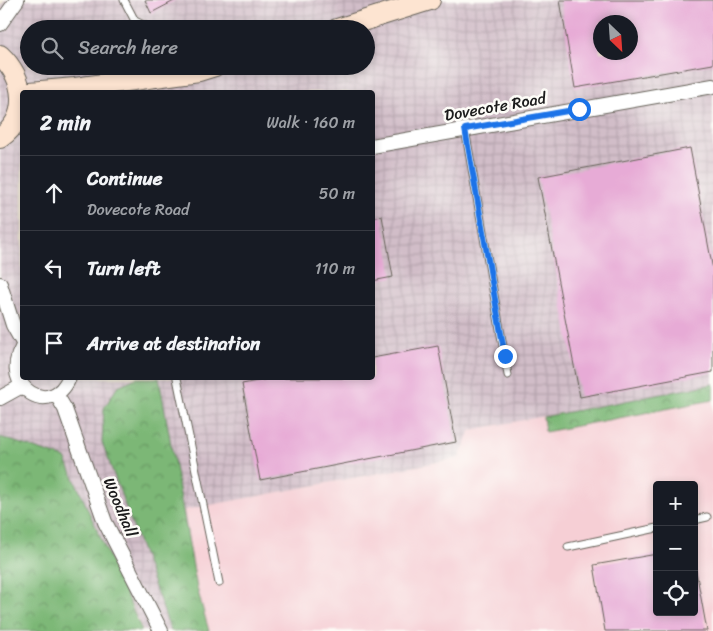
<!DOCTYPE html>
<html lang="en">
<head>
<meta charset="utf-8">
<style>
  :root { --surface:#171b24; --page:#242831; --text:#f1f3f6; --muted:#9ea1a6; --line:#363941 }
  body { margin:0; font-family:Sriracha,sans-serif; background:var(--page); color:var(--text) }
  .controls { position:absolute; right:15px; bottom:15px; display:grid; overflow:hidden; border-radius:5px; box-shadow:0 2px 8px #0003 }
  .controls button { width:45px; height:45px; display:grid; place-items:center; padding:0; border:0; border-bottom:1px solid var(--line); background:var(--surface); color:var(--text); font:25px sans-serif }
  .compass { position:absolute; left:593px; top:15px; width:45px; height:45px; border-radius:50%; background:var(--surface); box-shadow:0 2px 8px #0003; rotate:155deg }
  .stop { position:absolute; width:15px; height:15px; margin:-11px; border:4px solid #1a73e8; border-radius:50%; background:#fff }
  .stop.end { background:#1a73e8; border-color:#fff; box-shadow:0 1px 5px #0008 }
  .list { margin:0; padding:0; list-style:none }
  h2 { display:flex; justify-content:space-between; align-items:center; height:65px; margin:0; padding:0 20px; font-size:21px }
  h2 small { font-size:16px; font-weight:400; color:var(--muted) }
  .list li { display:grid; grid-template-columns:32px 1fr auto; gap:15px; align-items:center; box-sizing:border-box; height:75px; padding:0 20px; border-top:1px solid var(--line) }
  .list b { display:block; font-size:19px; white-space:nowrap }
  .list p { margin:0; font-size:16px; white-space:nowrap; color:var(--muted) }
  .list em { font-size:16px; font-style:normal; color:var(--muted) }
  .icon { flex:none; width:28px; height:28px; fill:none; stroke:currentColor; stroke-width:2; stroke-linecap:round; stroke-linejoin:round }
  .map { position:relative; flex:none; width:713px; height:631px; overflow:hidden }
  .search { position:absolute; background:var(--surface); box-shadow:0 2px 8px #0003; left:20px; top:20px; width:355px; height:55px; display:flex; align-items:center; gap:12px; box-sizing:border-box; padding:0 18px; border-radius:28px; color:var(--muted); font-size:19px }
  .panel { position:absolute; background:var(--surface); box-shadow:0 2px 8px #0003; left:20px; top:90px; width:355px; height:290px; border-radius:5px }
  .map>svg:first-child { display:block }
</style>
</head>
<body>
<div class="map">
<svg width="713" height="631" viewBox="0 0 713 631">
  <defs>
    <pattern id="industrial-grid" width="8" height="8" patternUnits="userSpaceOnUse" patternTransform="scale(1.25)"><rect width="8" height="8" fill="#d1bdc8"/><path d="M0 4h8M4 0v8" fill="none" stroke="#b3a2ab"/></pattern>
    <pattern id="forest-crowns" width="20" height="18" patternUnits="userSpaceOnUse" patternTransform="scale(1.25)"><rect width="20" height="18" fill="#7cb776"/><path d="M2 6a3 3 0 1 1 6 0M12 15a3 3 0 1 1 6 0" fill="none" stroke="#659460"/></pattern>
  </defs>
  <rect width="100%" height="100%" fill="#fdfcf7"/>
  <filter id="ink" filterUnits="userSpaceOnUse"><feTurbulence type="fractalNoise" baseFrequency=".02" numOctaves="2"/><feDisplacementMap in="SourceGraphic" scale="10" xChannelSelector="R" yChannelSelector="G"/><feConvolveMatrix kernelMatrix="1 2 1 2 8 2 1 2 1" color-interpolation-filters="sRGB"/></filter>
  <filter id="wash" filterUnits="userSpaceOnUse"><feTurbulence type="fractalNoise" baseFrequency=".0096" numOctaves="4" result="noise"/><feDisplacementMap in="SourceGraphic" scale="20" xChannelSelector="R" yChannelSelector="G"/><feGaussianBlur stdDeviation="1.12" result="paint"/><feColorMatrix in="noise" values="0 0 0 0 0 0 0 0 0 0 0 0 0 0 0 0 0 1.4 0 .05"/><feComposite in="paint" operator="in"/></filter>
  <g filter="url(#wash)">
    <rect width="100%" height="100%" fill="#f1e7cd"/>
    <path fill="#f6cfd5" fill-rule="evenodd" d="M713,384v247h-504l-12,-43 -14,-78 276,-52 11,-28zM657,485h37v127h-37z"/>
    <path fill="url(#industrial-grid)" fill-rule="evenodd" d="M5,0h708v384l-242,46 -12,28 -275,52 13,78 12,43h-66l-78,-173 -65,-21v-431zM600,22h30v30h-30zM29,29h337v37h-337zM22,92h350v286h-350z"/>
    <g fill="url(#forest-crowns)" stroke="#4c6a49">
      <path d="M136,378h23l38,210 12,43h-38l-69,-189 2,-34 14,-22z"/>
      <path d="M713,384v16l-168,32 -2,-15z"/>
      <path d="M0,437l65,21 77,173h-142z"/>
    </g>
    <g id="blocks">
      <g fill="#e7abd6" fill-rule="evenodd">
        <path d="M145,0h31l-25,13z"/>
        <path d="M560,0h153v64l-138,24zM600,22h30v30h-30z"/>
        <path d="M690,148l23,122v102l-133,25 -42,-220z"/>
        <path d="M382,216l11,61 -21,4v-63z"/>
        <path d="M438,346l18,96 -196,38 -18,-96 31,-6h99v-20z"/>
        <path d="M657,554v58h37l1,-47 12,66h-102l-11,-66z"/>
      </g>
    </g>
  </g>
  <g filter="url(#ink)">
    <use href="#blocks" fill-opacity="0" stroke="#67635a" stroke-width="1"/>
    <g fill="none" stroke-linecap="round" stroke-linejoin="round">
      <defs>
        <g id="lane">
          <path d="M124,0l11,21 17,8"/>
          <path d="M183,29l11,-4"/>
          <path d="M465,129l43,246"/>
          <path d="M177,378l42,205"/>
          <path d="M694,520l13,-3"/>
          <path d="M568,547l89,-19"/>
        </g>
        <g id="street">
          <path d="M0,24l17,-24"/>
          <path d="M372,146l341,-60"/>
          <path d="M0,284l13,41 9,16"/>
          <path d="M22,348c-22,39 29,71 47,30"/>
          <path d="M56,394l9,15 40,113 56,109"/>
          <path d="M0,398l20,-11"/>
        </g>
        <g id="secondary">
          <path d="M337,29l93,-29"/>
          <path d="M0,55c25,23 31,62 0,83"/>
          <path d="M30,92l45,-4 124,-17 16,-5"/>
        </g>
      </defs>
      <use href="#lane" stroke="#67635a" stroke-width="9"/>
      <use href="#street" stroke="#67635a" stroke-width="16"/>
      <use href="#secondary" stroke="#67635a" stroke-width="22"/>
      <use href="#lane" stroke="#fff" stroke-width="7"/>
      <use href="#street" stroke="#fff" stroke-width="14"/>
      <use href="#secondary" stroke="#fde4d1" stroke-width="20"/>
    </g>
  </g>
  <g fill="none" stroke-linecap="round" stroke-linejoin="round" filter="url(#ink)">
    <path stroke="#1a73e8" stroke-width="6" d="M505,356l-40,-227 114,-20"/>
  </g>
  <g text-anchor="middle" stroke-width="5" stroke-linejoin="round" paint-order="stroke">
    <g font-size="16" fill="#1c1c1c" stroke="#fdfcf7">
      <text transform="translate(495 106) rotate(-10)" y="6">Dovecote Road</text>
      <text transform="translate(121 507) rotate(67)" y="6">Woodhall</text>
    </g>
  </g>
</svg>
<div class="controls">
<button>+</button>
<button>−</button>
<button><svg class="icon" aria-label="locate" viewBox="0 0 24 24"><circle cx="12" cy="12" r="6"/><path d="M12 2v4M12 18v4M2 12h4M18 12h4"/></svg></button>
</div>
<svg class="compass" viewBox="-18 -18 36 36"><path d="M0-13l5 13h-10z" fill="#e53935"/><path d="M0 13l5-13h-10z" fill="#9ea1a6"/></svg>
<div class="stop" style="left:579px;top:109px"></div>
<div class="stop end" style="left:505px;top:356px"></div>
<div class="search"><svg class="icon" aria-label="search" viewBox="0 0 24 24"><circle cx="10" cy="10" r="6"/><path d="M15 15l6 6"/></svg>Search here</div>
<section class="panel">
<h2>2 min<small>Walk · 160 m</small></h2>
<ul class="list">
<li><svg class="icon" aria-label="ahead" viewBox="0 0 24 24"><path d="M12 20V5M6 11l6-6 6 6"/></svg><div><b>Continue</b><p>Dovecote Road</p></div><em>50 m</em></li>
<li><svg class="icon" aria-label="left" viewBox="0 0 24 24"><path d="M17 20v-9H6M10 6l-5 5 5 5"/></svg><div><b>Turn left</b></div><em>110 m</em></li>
<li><svg class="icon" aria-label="arrive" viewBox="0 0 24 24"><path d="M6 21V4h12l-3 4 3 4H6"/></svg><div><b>Arrive at destination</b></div></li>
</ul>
</section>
</div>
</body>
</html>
